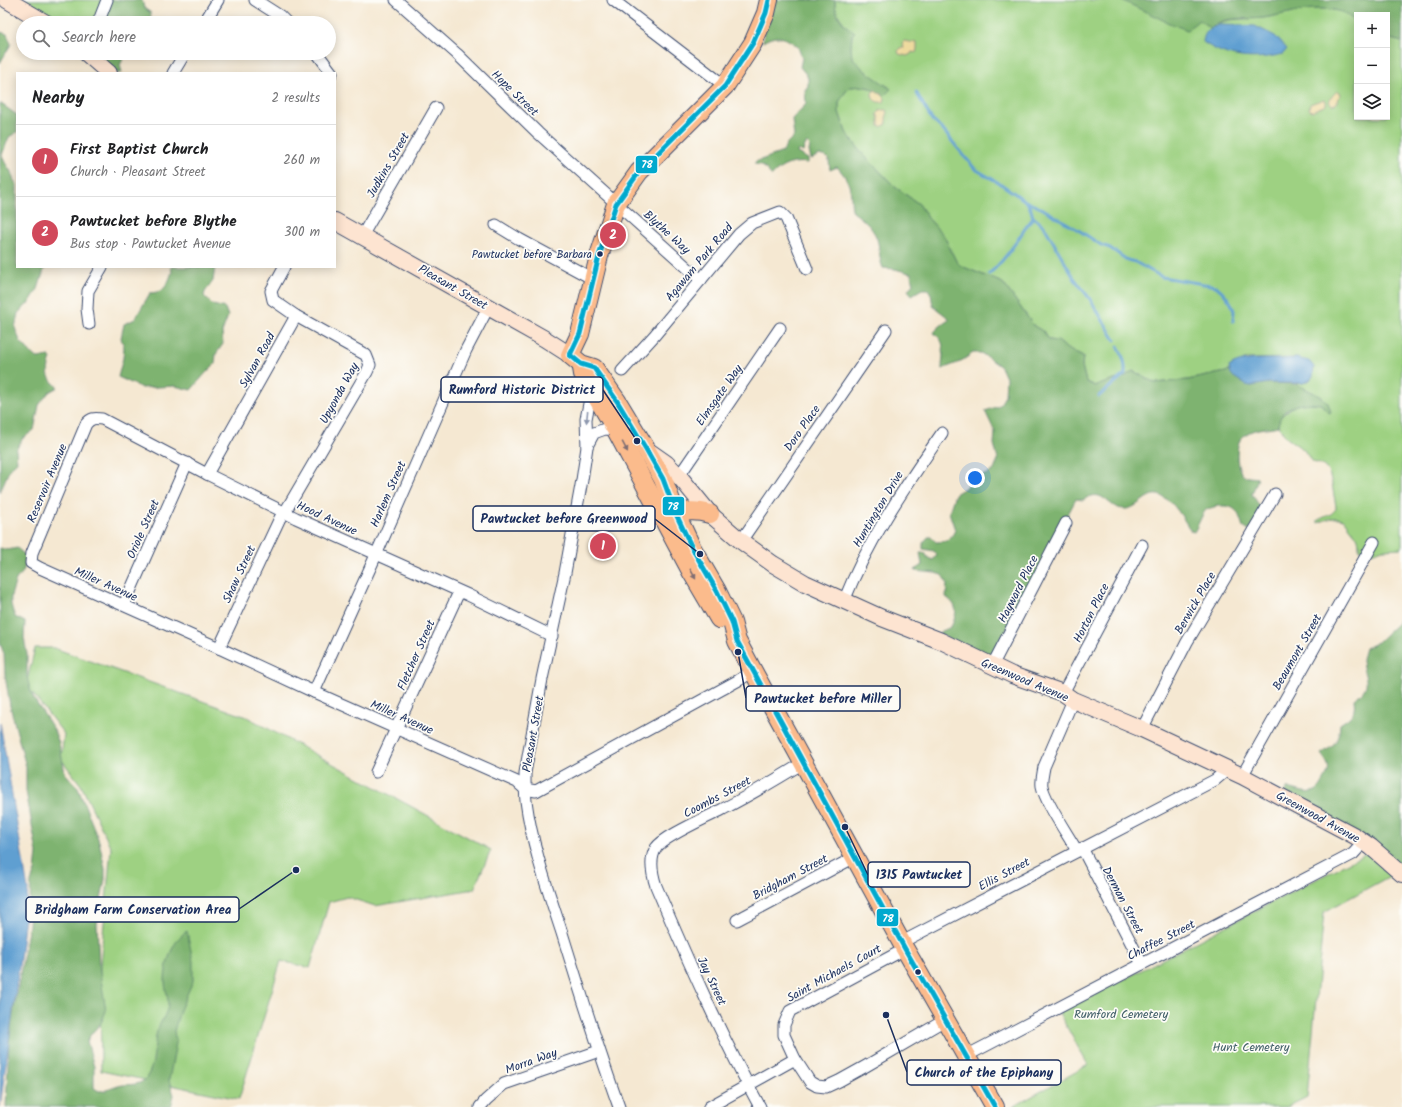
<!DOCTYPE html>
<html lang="en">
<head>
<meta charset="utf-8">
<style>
  :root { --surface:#fff; --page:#f6f6f6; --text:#202124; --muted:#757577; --line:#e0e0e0; --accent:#d1495b }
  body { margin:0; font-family:Kalam,sans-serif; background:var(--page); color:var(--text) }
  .controls { position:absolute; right:12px; top:12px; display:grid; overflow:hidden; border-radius:0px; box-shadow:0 2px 10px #0003 }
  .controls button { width:36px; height:36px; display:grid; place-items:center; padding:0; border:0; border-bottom:1px solid var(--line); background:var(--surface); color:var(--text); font:20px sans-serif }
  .you { position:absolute; left:975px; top:478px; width:14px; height:14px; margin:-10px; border:3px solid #fff; border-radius:50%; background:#1a73e8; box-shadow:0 0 0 6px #1a73e833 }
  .badge { display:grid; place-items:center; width:26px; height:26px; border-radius:50%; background:var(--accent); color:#fff; font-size:13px; font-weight:700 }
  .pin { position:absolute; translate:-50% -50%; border:2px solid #fff; box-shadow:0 1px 4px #0006 }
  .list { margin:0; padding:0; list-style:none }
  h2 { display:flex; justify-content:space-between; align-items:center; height:52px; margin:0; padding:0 16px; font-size:17px }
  h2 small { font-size:13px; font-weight:400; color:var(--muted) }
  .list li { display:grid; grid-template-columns:26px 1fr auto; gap:12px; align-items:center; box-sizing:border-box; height:72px; padding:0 16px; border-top:1px solid var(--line) }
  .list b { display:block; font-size:15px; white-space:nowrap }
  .list p { margin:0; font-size:13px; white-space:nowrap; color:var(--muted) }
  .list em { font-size:13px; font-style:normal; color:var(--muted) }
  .icon { flex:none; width:22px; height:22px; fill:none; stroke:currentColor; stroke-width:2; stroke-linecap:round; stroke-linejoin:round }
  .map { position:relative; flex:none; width:1402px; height:1107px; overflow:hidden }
  .search { position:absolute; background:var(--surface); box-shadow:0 2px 10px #0003; left:16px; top:16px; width:320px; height:44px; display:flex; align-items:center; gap:10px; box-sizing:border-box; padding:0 14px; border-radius:22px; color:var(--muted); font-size:15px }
  .panel { position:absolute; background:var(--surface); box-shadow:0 2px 10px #0003; left:16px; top:72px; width:320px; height:196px; border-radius:0px }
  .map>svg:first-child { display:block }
</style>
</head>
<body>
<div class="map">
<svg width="1402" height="1107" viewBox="0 0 1402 1107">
  <rect width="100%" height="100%" fill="#fdfcf7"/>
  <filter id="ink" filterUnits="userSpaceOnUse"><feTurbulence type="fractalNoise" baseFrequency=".025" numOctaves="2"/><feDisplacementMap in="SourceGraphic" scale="8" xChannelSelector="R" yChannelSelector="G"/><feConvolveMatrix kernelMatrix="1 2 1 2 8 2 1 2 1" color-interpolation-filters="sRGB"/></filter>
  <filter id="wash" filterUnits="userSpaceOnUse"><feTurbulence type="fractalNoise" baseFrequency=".012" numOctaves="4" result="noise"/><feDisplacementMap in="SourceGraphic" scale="16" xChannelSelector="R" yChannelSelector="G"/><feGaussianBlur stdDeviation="0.9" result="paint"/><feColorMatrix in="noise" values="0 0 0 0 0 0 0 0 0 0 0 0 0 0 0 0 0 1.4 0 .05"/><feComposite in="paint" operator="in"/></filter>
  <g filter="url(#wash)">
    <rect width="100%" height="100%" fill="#f5e8d2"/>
    <g fill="#9ed182" stroke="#5c8070">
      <path d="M14,0h88l-8,23h-43z"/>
      <path d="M835,0h286l8,3 70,17 13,6c16,-9 33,-6 51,-8 26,-4 52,-14 79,-6 5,2 11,8 15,11v94h30v-79l15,4v506l-19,1 -9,3 -9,1 -6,-4c0,-10 -1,-12 -8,-20 -2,-2 -3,-6 -5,-8 -7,-7 -21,-1 -28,2v-3l13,-6 5,-5c0,-6 -2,-12 -3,-19 -3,-15 -3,-25 -21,-28l-8,-12 -17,-12 -9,-12 1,-8c17,-15 20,-17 42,-14l8,9 -7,-16 -26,-13c7,-1 12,-2 17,-8l-17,-18 -50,1 -20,13 -38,8 -33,3 -22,-12 -9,6 -29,9 -9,-4 -4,-16 1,-9 -16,-8 -9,-8 -9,-1 -5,-8 -10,-6 -31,-43 -42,-17 -5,-5 -12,-25 -16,-18 -9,-14 -24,-17 -33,-34 -16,-21 -7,-20v-10l7,-11 5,-4 10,-1 9,2 8,5 11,-6c-12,-7 -31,-18 -37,-30 -3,-6 0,-16 0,-22 -7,-14 -18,-18 -17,-35z"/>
      <path d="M35,648h19l193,69 244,133 -17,39 -99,17 -28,-9 -18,5 -19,66 -29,-7 -42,138 -138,-28 -1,-105 11,-118 -30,-63 -20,-26 3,-25 -38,-49z"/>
      <path d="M1367,853l23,23 -66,36 -17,185 -20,10h-274l75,-42 -29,-52z"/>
    </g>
    <g fill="#7eb370" stroke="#4c7167">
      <path d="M102,0h40l2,8 7,5 -1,10h-56z"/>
      <path d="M767,0h68c-1,14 8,26 20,32l-3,3 -1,14 1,8 12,13 27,19 -8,8 -13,-9 -9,-2 -10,1 -5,4 -7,11v10l7,20 16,21 33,34 24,17 9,14 16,18 12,25 5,5 42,17 31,43 10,6 5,8 9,1 9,8 16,8 -1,9 4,16 9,4 29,-9 9,-6 22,12 33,-3 42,-9 21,15 17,-3 28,1 26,13 6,6 3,9 -2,1 -8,-9c-18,-2 -40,0 -43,22 -11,3 -23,1 -33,9 -2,1 -5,5 -6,7 -3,8 -3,26 4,33 4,3 11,2 15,3l-6,16 10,16 -13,21 -6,-4c-5,-16 -7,-22 -25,-21 -4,1 -9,2 -12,4 -3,2 -9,18 -12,22l-3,-1c-8,-12 -16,-29 -30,-35 -14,-6 -22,13 -36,13 -19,0 -20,-23 -42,-9l-7,-1 -86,163 -51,-28 1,-2 11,-5c6,-13 8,-21 -5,-30l1,-14 -5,-8 -7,-2 -20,-2 1,-2 6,-4 -2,-12h5l3,5 5,2 4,-5 -3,-4 -11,-2v-6l5,-6h3l5,5c11,0 15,-3 19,-12l-6,-18 6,-18 10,-6 7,-9 18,-6 4,-3 4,-10 -4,-16 1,-12 -10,-21 14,-5 6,-10 1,-18 -5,-11 -4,-3 -16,-11h-8l-13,9 -18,7c0,-15 6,-26 -8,-36 3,-6 11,-10 16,-14l-17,-13 -2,-12 -3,-5h-6l-10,6 -4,-5 5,-6 -2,-8 2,-2 -18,-5 -12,-1c-4,-9 -3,-16 -5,-25 -2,-13 -15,-24 -25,-31 -3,-8 -1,-15 -3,-23 -2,-9 -7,-16 -13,-22l-7,3 -1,-10 -4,-4h-3l-2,-1 -9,4 -2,-8 1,-5 -3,-3 -3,4 -1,5 -5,-2 -1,3 11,6v4c-14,-2 -27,2 -36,13l-10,-11 -7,-1v-2l28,-10 3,-8 8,-8 -2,-17 14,-15 -1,-14 3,-4v-8l-3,-5 -5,-6 2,-9 -4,-11c-12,-10 -21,-14 -35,-5z"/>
      <path d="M1121,0h281v42l-15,-4v-23h-30v8c-4,-3 -10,-9 -15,-11 -26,-8 -53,2 -79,6 -17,2 -38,-3 -53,10l-11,-8 -12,10 -18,-7z"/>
      <path d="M0,32l7,2 4,10 -11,19z"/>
      <path d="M89,53h37l-6,12 2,8h-11z"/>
      <path d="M0,103l17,12v17l-8,5 -7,18c2,6 4,10 8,15 3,5 2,10 7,14v83h28l-7,22 -9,14 -11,10 -3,15 5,13 14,15 4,2 11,-2 2,2c-4,13 -5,20 7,29l-9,5 -10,13 -5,25 -11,8 -7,12 1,12 -7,6 -10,24z"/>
      <path d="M171,267h44l-2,14 -8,11 -1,4 9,9 12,3 3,8 -6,16 1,12 -7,10 -1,10c-9,8 -16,17 -24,26l-16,-4 -33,2 -24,-11 5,-19 1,-11 -3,-9 3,-14 11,-5 15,-26c15,-1 17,-7 22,-21z"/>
      <path d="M0,548l8,2 9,-2 8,7c-1,6 1,13 -3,18 -1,2 -3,3 -4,4 -4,4 -3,8 -5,12 -4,13 -2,16 2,28l10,5 -1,16 3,16v23l3,12 4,10 19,29 6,15 6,30 13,15 21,53 6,28v10l-7,36 -1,9 2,42 7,45 -5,12 -10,11 -4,7 7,26v21l5,3c9,0 16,-5 24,-6 7,-1 17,1 23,-7 10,-13 7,-32 11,-47 3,-9 11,-18 11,-28 0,-7 -3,-14 -3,-21 0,-17 7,-42 22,-51l6,30v20l-13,29 -6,21 2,12 -7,37 5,15 -3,12h-165l3,-64 4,-29 16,-89 2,-43 4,-11 2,-18 -11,-62v-24l-16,-61 -5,-31 -1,-21 -4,-11z"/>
      <path d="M1402,604v269l-119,-77 4,-8c8,1 17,6 25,4 6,-1 9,-6 11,-10 8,-13 7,-16 -2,-28 14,-9 18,-13 19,-30 12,-8 16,-10 14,-25 20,-14 10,-20 8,-38 0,-4 2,-9 3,-13l13,-6 20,-19 2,-6v-11z"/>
    </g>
    <g fill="#eeda9e" stroke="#84847e">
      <path d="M904,41l13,2v6l-1,4 -4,-1 -1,2 -4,2 -8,-2 -1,-3 3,-3h3l-2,-5z"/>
      <path d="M875,90l5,3 5,5 -1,4c-8,1 -12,-2 -12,-9z"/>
      <path d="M1337,91l3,1 1,3 -3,3 -2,6 -4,1 -3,-3 3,-6z"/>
      <path d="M1324,99l2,2v4l-14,6 -3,-2 1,-5z"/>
      <path d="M881,110h5l2,2 -2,6 1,6 -6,3 -2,-1v-8l-2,-4z"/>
    </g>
    <g fill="#5e9fd1" stroke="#3c6798">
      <path d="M1219,25l36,1 20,10 12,13 -4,5c-28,7 -56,5 -80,-12 1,-10 6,-14 16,-17z"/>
      <path d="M1296,358l13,3 5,6 -1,9 -3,4 -7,3h-35l-17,3 -5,-1 -15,-10 -2,-8c15,-12 47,-6 67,-9z"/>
      <path d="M0,722l28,168 -7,61 -21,156z"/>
    </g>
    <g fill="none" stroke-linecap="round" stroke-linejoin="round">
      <g stroke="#5e9fd1" stroke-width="3">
        <path d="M916,92l16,28 10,9 33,40 26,15 26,18 16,7 37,22 21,14 9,3 17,12 8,2 27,15 54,9c7,5 16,16 18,25 0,3 -1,7 -1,10"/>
        <path d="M1027,202l4,8 2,7 11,9 30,52 16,21 25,41"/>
        <path d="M989,274c14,-12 25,-28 35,-44 3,-5 7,-8 9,-13"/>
        <path d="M1099,396l26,-22c1,-10 -2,-19 -7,-28"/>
      </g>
    </g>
  </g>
  <g filter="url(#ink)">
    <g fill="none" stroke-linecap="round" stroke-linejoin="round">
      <defs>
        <g id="street">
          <path d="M255,0l25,16 7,7"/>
          <path d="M396,0l61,54 81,79 163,147"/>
          <path d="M613,0l112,86"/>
          <path d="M98,23l9,-23"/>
          <path d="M204,23l14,-23"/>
          <path d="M317,53l15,20"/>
          <path d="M173,73l12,-20"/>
          <path d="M496,225l23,14 74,40"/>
          <path d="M362,236l74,-128"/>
          <path d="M89,324l-2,-15 1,-18 14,-24"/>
          <path d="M622,371l32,-35 85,-102 13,-11 28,-11 6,6 21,51"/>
          <path d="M592,388l-6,31 1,28 -5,33 -17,93 -23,106 -17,94c0,9 0,19 1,28 6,45 22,89 36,132 18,58 36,116 57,174"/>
          <path d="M587,446l7,-13 11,-4 11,1"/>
          <path d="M207,474l89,-158"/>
          <path d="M679,476l101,-148"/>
          <path d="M741,541l145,-211"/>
          <path d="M844,601c24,-61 61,-114 98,-168"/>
          <path d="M124,605l63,-142"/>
          <path d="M552,636l-84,-41 -172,-77 -89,-44 -105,-55c-8,-1 -11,-1 -16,5l-54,129 -1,10 9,5 179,80 95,44 203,90 8,7 11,2 203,-111 14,-9"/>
          <path d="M219,648l61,-130 5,-6 82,-140 3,-7 -4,-10 -70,-39 -23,-16 -2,-9 13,-24"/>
          <path d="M992,666l74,-143"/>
          <path d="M314,692l62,-137 90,-205 22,-42"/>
          <path d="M1063,693l79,-148"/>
          <path d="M1073,700l-29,67c-1,7 -3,13 -2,19 3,16 26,49 35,65"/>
          <path d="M1142,729l45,-87 88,-148"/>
          <path d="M376,772l83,-180"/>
          <path d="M1242,776l132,-234"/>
          <path d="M1082,848l60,116"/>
          <path d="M737,920l118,-63"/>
          <path d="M902,942l313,-162 13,-11"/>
          <path d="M905,949l-115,62 -6,14v10l11,24 15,23 7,4 9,1 13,-6 27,-15 79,-46"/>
          <path d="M966,1056l387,-202 11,-12"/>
          <path d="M480,1107l6,-7 18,-16 95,-33"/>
          <path d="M709,1107l86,-48"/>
          <path d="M760,1107c-39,-71 -72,-146 -104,-221 -4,-12 -7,-27 0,-38 8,-12 53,-31 67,-39 27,-14 54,-30 80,-46"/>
        </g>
        <g id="secondary">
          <path d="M7,0l39,23"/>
          <path d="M86,53l23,20"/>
          <path d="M335,221l210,118 25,16"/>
          <path d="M646,449l20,14 13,13 31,38 31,27 32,23 32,19 77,35 59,23 71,34 51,18 10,7 69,29 100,47 113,60 16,11 31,27"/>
        </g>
        <g id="primary">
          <path d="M769,0l-3,13 -13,30 -28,43 -86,86 -23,32 -17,52 -19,78 -10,21 11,9 13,4 23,33 29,48 17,30 13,35 16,34 25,43 15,31 5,19 16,30 152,278 90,158"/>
          <path d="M582,368l1,6 33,56 76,143 27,46"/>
          <path d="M666,518c17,-7 26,-9 44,-4"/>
        </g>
      </defs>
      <use href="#street" stroke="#3c4b6f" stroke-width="13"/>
      <use href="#secondary" stroke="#3c4b6f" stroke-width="18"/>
      <use href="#primary" stroke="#3c4b6f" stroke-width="20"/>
      <use href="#street" stroke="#fff" stroke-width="11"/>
      <use href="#secondary" stroke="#fde4d1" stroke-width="16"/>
      <use href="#primary" stroke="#fbbb8c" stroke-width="18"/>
      <defs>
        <g id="bus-1">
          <path d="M570,355l11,9 13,4 23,33 29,48 17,30 13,35 16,34 25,43 15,31 5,19 168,308 90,158"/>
          <path d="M570,355l10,-21 19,-78 17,-52 23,-32 86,-86 28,-43 13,-30 3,-13"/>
        </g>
      </defs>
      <use href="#bus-1" stroke="#fdfcf7" stroke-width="8"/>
      <use href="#bus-1" stroke="#00a9ce" stroke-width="5"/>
    </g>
    <defs><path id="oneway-solid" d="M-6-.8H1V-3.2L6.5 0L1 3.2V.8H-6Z"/></defs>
    <use fill="#8d97ae" href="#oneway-solid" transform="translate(587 417) rotate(96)"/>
    <g fill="#806e73">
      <use href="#oneway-solid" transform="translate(625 447) rotate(62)"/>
      <use href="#oneway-solid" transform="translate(693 574) rotate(61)"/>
    </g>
  </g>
  <g fill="#1b2f5e" stroke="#fdfcf7" stroke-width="1.5">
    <circle cx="600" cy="254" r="3.5"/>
    <circle cx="918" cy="972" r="3.5"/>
  </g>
  <g text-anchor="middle" stroke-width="3.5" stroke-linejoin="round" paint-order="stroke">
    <g font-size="11" fill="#1b2f5e" stroke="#fdfcf7" text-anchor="end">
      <text x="592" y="258">Pawtucket before Barbara</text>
    </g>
    <g font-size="12" fill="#1b2f5e" stroke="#fdfcf7">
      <text transform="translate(515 93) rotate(44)" y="4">Hope Street</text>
      <text transform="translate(388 165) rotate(-60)" y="4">Judkins Street</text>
      <text transform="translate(667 232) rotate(42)" y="4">Blythe Way</text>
      <text transform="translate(699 262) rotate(-50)" y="4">Agawam Park Road</text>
      <text transform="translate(453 287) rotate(30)" y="4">Pleasant Street</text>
      <text transform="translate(257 360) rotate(-61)" y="4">Sylvan Road</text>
      <text transform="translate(339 393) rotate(-61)" y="4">Upyonda Way</text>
      <text transform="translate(719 395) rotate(-55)" y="4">Elmsgate Way</text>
      <text transform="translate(802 428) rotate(-55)" y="4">Doro Place</text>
      <text transform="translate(47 483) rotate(-67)" y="4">Reservoir Avenue</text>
      <text transform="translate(388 494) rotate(-66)" y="4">Harlem Street</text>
      <text transform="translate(878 509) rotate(-59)" y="4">Huntington Drive</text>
      <text transform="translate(327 518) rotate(25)" y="4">Hood Avenue</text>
      <text transform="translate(143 529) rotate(-66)" y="4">Oriole Street</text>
      <text transform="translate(239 574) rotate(-65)" y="4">Shaw Street</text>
      <text transform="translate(106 584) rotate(24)" y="4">Miller Avenue</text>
      <text transform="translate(1018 589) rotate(-63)" y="4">Hayward Place</text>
      <text transform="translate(1195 603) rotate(-60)" y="4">Berwick Place</text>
      <text transform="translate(1091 613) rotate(-63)" y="4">Horton Place</text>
      <text transform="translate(1297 652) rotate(-60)" y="4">Beaumont Street</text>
      <text transform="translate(416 655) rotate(-66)" y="4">Fletcher Street</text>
      <text transform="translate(1025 680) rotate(23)" y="4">Greenwood Avenue</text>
      <text transform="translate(402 717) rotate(24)" y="4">Miller Avenue</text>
      <text transform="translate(533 734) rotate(-80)" y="4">Pleasant Street</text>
      <text transform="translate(717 797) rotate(-28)" y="4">Coombs Street</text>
      <text transform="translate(1318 817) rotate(29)" y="4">Greenwood Avenue</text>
      <text transform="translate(1004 874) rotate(-28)" y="4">Ellis Street</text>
      <text transform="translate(790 877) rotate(-28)" y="4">Bridgham Street</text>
      <text transform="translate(1123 900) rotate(62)" y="4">Derman Street</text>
      <text transform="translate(1161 940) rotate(-27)" y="4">Chaffee Street</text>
      <text transform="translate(834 973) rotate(-29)" y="4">Saint Michaels Court</text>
      <text transform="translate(712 981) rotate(65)" y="4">Jay Street</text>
      <text transform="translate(531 1061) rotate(-20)" y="4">Morra Way</text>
    </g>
    <g font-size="12" fill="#426069" stroke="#fdfcf7">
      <text x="1121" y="1018">Rumford Cemetery</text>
      <text x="1251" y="1051">Hunt Cemetery</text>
    </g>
  </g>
  <path fill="none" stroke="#1b2f5e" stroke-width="1.5" d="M637 441L603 390M700 554L655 519M738 652L746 698M845 827L868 875M296 870L239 909M886 1015L907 1072"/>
  <g fill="#1b2f5e" stroke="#fdfcf7" stroke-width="1.5">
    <circle cx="637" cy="441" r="4"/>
    <circle cx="700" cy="554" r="4"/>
    <circle cx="738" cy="652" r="4"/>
    <circle cx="845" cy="827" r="4"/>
    <circle cx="296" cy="870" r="4"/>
    <circle cx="886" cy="1015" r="4"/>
  </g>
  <g fill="#fdfcf7" stroke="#1b2f5e" stroke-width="1.5">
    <rect x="441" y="377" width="162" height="25" rx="4"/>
    <rect x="473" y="506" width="182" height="25" rx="4"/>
    <rect x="746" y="686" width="154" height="25" rx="4"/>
    <rect x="868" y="862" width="102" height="25" rx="4"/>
    <rect x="26" y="897" width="213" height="25" rx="4"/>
    <rect x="907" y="1060" width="154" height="25" rx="4"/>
  </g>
  <g font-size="13" text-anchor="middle" font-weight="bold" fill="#1b2f5e">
    <text x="522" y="394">Rumford Historic District</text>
    <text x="564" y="523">Pawtucket before Greenwood</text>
    <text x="823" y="703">Pawtucket before Miller</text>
    <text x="919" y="879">1315 Pawtucket</text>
    <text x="133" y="914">Bridgham Farm Conservation Area</text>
    <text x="984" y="1077">Church of the Epiphany</text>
  </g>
  <g stroke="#fdfcf7" stroke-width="1.5">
    <rect x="635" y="155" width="23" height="19" rx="4" fill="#00a9ce"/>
    <rect x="662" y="496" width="23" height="20" rx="4" fill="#00a9ce"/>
    <rect x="876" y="908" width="23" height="19" rx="4" fill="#00a9ce"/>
  </g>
  <g font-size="11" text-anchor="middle" font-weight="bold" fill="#fff">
    <text x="647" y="168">78</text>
    <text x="673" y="510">78</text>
    <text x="888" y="922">78</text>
  </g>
</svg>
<div class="controls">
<button>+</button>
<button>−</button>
<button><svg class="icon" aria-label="layers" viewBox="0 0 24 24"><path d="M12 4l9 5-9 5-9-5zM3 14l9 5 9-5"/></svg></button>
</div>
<div class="you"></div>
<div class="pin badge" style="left:603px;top:546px">1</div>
<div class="pin badge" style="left:613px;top:235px">2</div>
<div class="search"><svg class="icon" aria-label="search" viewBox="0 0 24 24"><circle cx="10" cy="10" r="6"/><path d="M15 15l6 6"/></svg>Search here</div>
<section class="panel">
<h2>Nearby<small>2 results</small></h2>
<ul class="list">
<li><span class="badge">1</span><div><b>First Baptist Church</b><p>Church · Pleasant Street</p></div><em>260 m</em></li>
<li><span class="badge">2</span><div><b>Pawtucket before Blythe</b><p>Bus stop · Pawtucket Avenue</p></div><em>300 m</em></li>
</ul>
</section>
</div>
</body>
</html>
